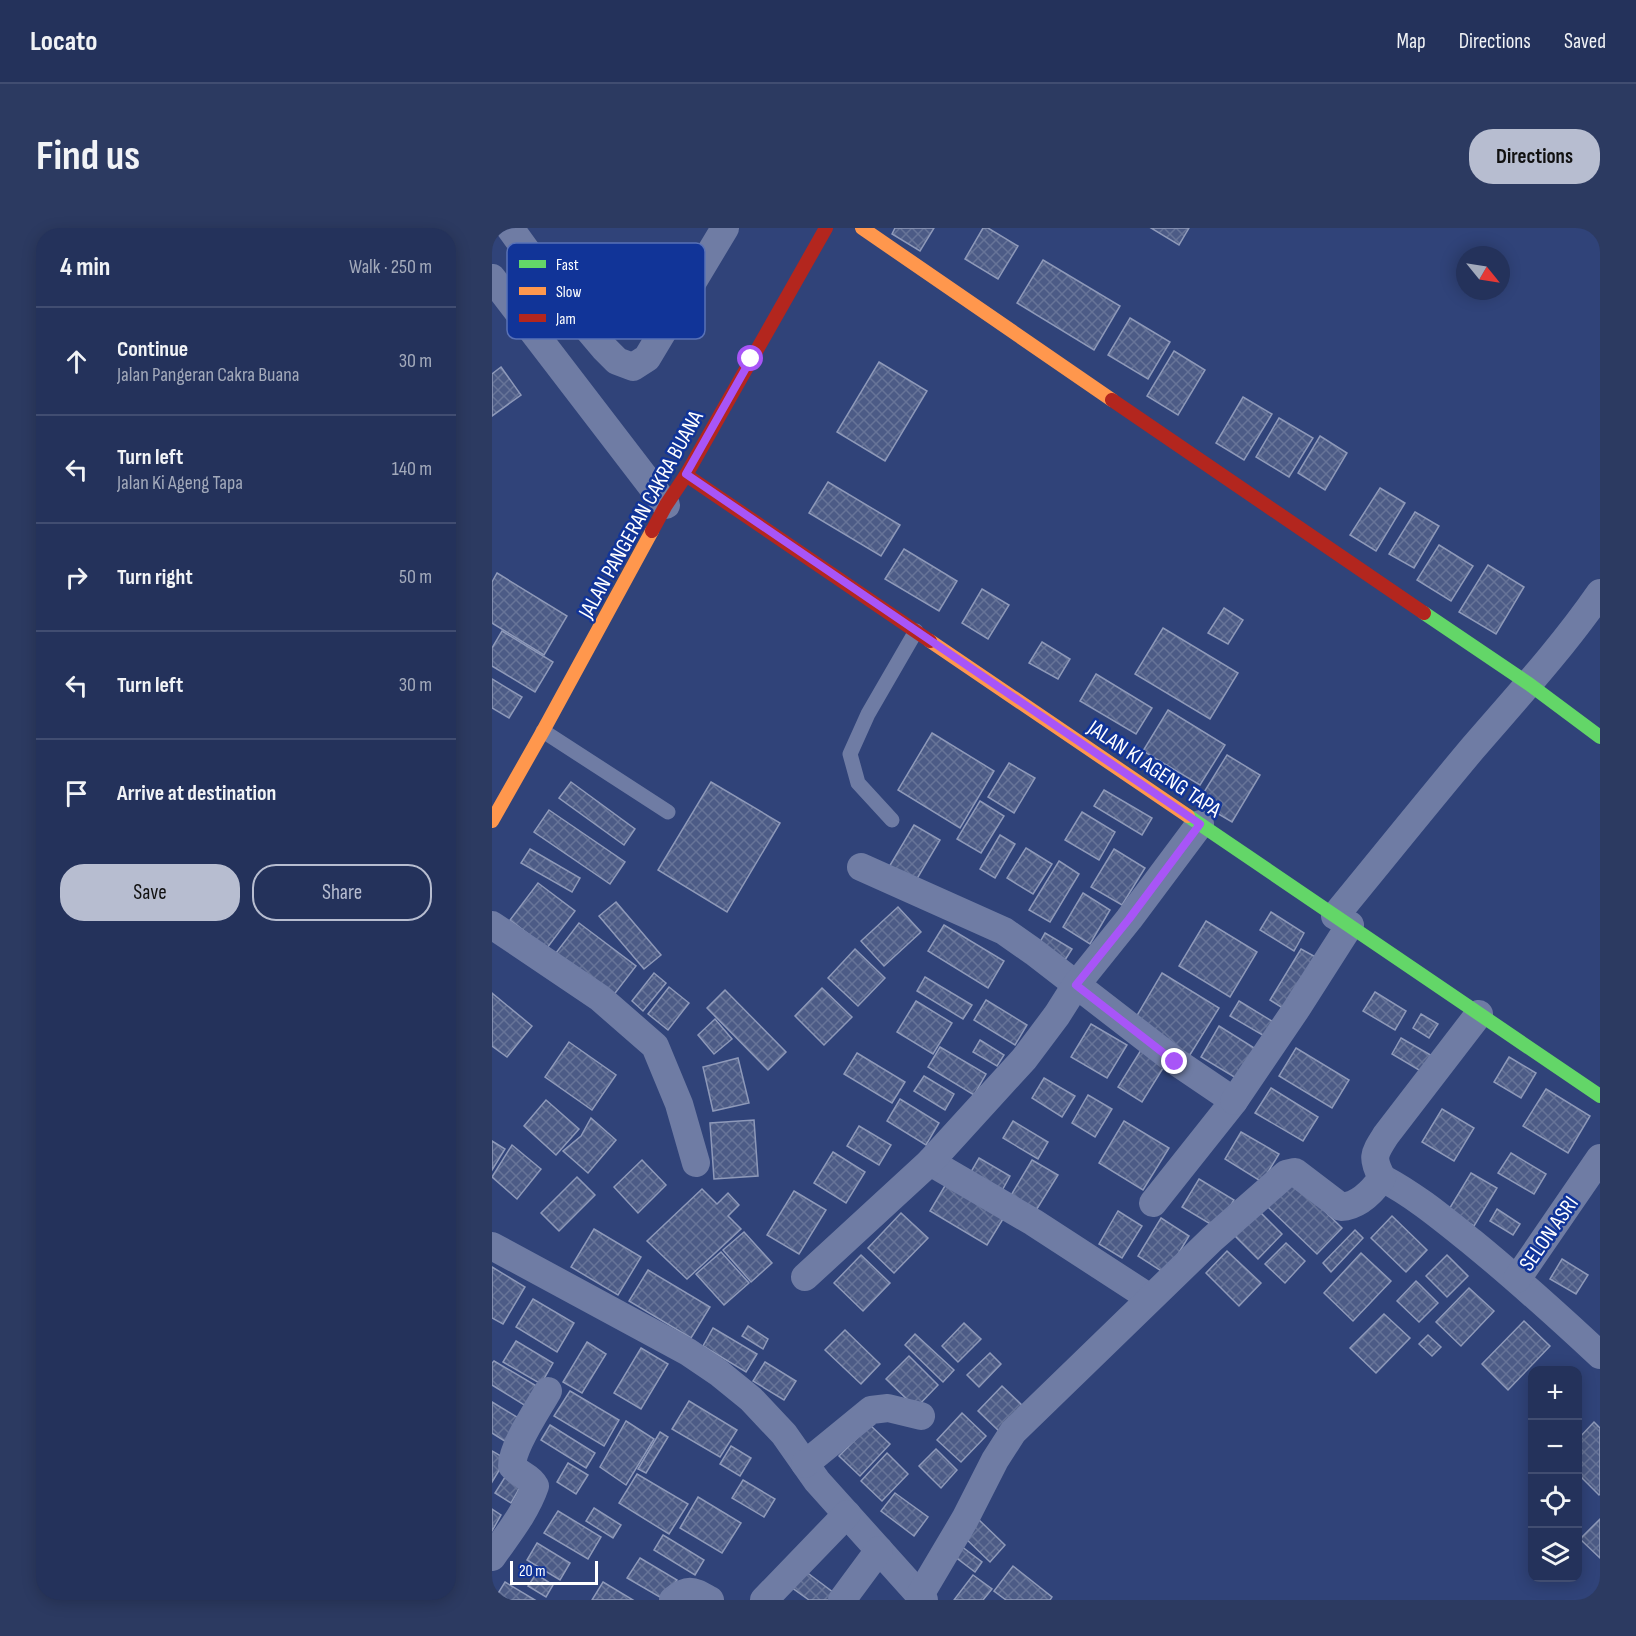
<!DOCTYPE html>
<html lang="en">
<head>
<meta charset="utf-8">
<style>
  :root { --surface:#24325b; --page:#2c3a61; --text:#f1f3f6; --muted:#a3aabb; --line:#414d71; --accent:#b7bdd0 }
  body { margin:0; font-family:"Sofia Sans Condensed",sans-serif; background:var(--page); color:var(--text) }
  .controls { position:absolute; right:18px; bottom:18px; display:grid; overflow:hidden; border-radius:12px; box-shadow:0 3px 15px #0003 }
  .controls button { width:54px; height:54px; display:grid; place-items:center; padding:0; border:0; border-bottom:2px solid var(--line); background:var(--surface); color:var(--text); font:30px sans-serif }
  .compass { position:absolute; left:964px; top:18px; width:54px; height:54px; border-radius:50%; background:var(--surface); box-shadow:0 3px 15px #0003; rotate:120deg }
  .scale { position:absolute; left:18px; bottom:15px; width:88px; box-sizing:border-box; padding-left:6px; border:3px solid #fff; border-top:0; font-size:16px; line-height:21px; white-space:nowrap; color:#fff; -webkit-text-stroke:4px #113498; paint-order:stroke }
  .stop { position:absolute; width:18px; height:18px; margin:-14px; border:4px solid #a855f7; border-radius:50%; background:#fff }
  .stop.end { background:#a855f7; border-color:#fff; box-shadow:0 2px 6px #0008 }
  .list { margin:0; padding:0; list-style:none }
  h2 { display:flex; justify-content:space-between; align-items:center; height:78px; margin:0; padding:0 24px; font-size:26px }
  h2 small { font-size:20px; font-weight:400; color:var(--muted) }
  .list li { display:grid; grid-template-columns:39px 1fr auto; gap:18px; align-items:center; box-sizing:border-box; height:108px; padding:0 24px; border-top:2px solid var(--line) }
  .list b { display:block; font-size:22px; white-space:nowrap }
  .list p { margin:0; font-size:20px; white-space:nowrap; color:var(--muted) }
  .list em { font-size:20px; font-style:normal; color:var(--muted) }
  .actions { display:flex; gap:12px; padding:18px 24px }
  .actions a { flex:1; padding:14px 0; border:2px solid var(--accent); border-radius:24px; text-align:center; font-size:21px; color:var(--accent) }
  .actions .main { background:var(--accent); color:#111 }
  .icon { flex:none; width:33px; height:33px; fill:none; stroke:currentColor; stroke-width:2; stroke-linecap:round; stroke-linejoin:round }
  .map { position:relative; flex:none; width:1108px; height:1372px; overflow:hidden; border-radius:24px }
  header { display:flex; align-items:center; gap:36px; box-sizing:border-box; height:84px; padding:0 30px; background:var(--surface); border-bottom:2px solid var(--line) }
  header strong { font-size:28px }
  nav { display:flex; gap:33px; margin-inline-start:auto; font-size:21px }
  .intro { display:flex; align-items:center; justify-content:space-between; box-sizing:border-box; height:144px; padding:0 36px }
  h1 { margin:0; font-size:42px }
  .button { padding:15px 27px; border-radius:24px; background:var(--accent); color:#111; font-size:21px; font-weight:700 }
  main { display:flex; gap:36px; padding:0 36px }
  aside { flex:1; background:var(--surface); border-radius:24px; box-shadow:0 3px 15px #0003 }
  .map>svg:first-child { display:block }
</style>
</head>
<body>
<header>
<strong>Locato</strong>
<nav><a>Map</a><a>Directions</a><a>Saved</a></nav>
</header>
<div class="intro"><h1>Find us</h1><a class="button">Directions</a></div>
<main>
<aside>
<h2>4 min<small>Walk · 250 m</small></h2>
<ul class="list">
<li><svg class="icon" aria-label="ahead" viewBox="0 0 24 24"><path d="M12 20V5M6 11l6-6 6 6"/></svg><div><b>Continue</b><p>Jalan Pangeran Cakra Buana</p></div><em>30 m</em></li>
<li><svg class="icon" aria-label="left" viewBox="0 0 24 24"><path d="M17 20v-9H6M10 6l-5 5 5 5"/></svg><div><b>Turn left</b><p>Jalan Ki Ageng Tapa</p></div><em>140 m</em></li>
<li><svg class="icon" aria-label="right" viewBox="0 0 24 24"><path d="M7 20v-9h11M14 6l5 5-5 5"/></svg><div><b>Turn right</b></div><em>50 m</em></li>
<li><svg class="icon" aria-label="left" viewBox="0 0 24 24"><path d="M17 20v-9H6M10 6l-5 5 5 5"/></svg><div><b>Turn left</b></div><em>30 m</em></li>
<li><svg class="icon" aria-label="arrive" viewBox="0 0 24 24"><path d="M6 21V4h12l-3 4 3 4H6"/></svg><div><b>Arrive at destination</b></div></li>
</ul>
<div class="actions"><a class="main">Save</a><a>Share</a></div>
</aside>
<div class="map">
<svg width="1108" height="1372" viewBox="0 0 1108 1372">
  <defs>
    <pattern id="building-cross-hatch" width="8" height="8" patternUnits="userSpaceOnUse" patternTransform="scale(1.5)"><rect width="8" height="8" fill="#4c5b86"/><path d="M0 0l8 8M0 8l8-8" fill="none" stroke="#677498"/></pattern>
  </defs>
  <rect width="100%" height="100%" fill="#304379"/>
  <g fill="url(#building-cross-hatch)" stroke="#8e99b9" stroke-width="1.5">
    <path d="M403,0h39l-14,23 -28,-17z"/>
    <path d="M491,0h5l30,18 -20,33 -33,-20z"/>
    <path d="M659,0h38l-10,17z"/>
    <path d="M551,32l77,46 -26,44 -77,-47z"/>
    <path d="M638,90l40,24 -22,37 -40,-24z"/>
    <path d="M682,123l31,19 -27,45 -31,-19z"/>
    <path d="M387,134l48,29 -42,70 -48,-29z"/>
    <path d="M9,139l20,28 -29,21v-42z"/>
    <path d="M751,169l29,17 -28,46 -28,-17z"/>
    <path d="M787,190l34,20 -24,39 -33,-20z"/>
    <path d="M828,208l27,17 -22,37 -27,-17z"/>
    <path d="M336,254l72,43 -19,31 -72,-43z"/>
    <path d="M888,260l25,15 -29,48 -26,-16z"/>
    <path d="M923,284l24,14 -25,42 -25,-14z"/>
    <path d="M947,317l34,21 -22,35 -34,-21z"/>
    <path d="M412,321l53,32 -18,30 -54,-32z"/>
    <path d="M996,337l36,22 -28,47 -37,-22z"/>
    <path d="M5,345l70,43 -23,39 -52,-32v-41z"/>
    <path d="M490,361l27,16 -21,34 -26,-16z"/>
    <path d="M732,380l19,12 -15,24 -20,-11z"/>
    <path d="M671,400l75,45 -28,46 -75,-45z"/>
    <path d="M10,403l51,31 -18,30 -43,-26v-18z"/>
    <path d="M550,414l28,17 -12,20 -29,-16z"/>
    <path d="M604,446l56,34 -16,26 -56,-33z"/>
    <path d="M0,451l30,18 -13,21 -17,-10z"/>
    <path d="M676,482l57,35 -25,40 -57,-34z"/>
    <path d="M440,505l62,38 -34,57 -62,-38z"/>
    <path d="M735,527l33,20 -28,47 -34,-20z"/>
    <path d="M517,535l26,15 -21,35 -26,-16z"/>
    <path d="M79,554l64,47 -11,16 -65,-47z"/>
    <path d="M219,554l69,41 -53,89 -69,-42z"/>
    <path d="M612,562l48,28 -10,17 -48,-29z"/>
    <path d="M488,573l24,15 -23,37 -24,-14z"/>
    <path d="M57,582l76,52 -15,22 -76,-52z"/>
    <path d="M590,584l33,20 -16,28 -34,-20z"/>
    <path d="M422,597l26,15 -25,42 -26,-15z"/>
    <path d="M508,607l15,9 -20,34 -15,-9z"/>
    <path d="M534,620l26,16 -19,30 -26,-16z"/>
    <path d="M38,621l50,29 -8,14 -51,-29z"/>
    <path d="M622,621l31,19 -23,37 -31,-18z"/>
    <path d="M567,633l20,13 -29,48 -21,-12z"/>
    <path d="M46,655l37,28 -28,37 -37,-28z"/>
    <path d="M591,665l27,17 -20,34 -27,-17z"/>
    <path d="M124,674l45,53 -17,14 -45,-53z"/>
    <path d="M406,679l23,25 -37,34 -23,-25z"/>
    <path d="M779,684l33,21 -10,18 -34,-21z"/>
    <path d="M714,693l51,31 -27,45 -51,-31z"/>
    <path d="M87,695l57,43 -27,35 -57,-43z"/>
    <path d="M452,697l60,36 -16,27 -60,-37z"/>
    <path d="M553,705l27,16 -7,11 -26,-16z"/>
    <path d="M363,721l30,29 -27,28 -30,-28z"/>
    <path d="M809,721l20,11 -32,52 -19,-12z"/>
    <path d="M162,745l12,10 -23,28 -11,-10z"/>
    <path d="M670,745l57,35 -31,50 -56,-34z"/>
    <path d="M433,749l47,28 -9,14 -46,-28z"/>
    <path d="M177,759l20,16 -21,27 -20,-16z"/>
    <path d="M330,760l30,29 -28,28 -29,-29z"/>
    <path d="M233,762l61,62 -18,18 -61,-62z"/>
    <path d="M883,764l31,19 -11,19 -32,-19z"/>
    <path d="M0,765l40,33 -25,31 -15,-11z"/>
    <path d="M494,772l41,25 -12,20 -41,-25z"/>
    <path d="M424,773l36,22 -19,31 -36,-22z"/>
    <path d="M747,773l36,22 -9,14 -36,-21z"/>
    <path d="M929,786l17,10 -9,14 -16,-10z"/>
    <path d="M223,791l17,20 -18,15 -16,-19z"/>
    <path d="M599,796l36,21 -20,33 -36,-21z"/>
    <path d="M727,798l40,25 -18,30 -40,-24z"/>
    <path d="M909,810l33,19 -10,16 -32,-19z"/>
    <path d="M488,812l24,15 -7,11 -24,-14z"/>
    <path d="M77,814l47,33 -24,35 -47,-33z"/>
    <path d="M448,819l46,27 -12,21 -46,-28z"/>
    <path d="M804,820l53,32 -17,28 -53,-32z"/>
    <path d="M649,822l24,15 -23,37 -24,-15z"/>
    <path d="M365,825l48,29 -13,21 -48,-29z"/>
    <path d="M1017,829l27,16 -15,25 -27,-16z"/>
    <path d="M246,830l11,45 -36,8 -10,-44z"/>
    <path d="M432,848l30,18 -9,16 -31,-19z"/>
    <path d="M552,850l31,18 -13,21 -30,-19z"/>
    <path d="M779,860l47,29 -15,24 -48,-28z"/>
    <path d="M1054,861l44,27 -22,37 -45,-27z"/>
    <path d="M596,867l24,14 -17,28 -23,-14z"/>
    <path d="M408,871l39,24 -13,22 -39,-24z"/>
    <path d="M54,872l33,29 -23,26 -32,-29z"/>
    <path d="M950,881l32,19 -20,33 -32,-19z"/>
    <path d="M99,890l25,22 -28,33 -25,-22 18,-15z"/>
    <path d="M262,892l4,56 -44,3 -4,-56z"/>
    <path d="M521,893l35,21 -10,17 -35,-21z"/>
    <path d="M632,893l45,27 -26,42 -44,-27z"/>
    <path d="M367,898l32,19 -12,20 -32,-19z"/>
    <path d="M749,904l38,22 -17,28 -37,-23z"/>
    <path d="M0,913l13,8 -13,21z"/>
    <path d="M20,917l29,24 -24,30 -25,-22z"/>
    <path d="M341,924l32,20 -19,31 -32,-20z"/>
    <path d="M1019,925l35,21 -12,20 -36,-21z"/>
    <path d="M487,930l31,18 -11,20 -31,-19z"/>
    <path d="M150,932l24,25 -28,28 -24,-26z"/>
    <path d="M540,932l26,15 -23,37 -25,-15z"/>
    <path d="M979,945l26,15 -23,38 -26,-15z"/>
    <path d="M85,949l18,18 -36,36 -18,-18z"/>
    <path d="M707,951l35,21 -17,28 -35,-21z"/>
    <path d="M801,952l49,48 -25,26 -49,-47z"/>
    <path d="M454,956l57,35 -16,26 -57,-34z"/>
    <path d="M210,961l15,15 11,-11 11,12 -11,11 13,13 -54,50 -40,-38z"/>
    <path d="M302,963l32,19 -27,44 -32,-19z"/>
    <path d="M765,981l25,25 -24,25 -25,-25z"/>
    <path d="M1005,981l23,15 -7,11 -23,-14z"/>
    <path d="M626,983l24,15 -20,32 -23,-14z"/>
    <path d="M409,985l27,25 -34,35 -26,-25z"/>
    <path d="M900,988l35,34 -21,22 -35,-34z"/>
    <path d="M669,990l28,18 -23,38 -28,-18z"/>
    <path d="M102,1001l47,28 -23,38 -47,-28z"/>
    <path d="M863,1002l8,8 -32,34 -8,-9z"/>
    <path d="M252,1004l28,31 -21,19 -28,-32z"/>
    <path d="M794,1015l19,18 -20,22 -20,-19z"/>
    <path d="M735,1023l34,32 -22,23 -33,-33z"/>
    <path d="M229,1024l28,31 -25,22 -28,-31z"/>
    <path d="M869,1025l30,28 -38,40 -29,-28z"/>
    <path d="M369,1027l29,28 -27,28 -29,-28z"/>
    <path d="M955,1027l21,21 -21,21 -21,-21z"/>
    <path d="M1070,1031l26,16 -12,19 -26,-15z"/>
    <path d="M0,1039l33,20 -22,37 -11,-6z"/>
    <path d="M156,1042l62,37 -19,31 -62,-37z"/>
    <path d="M924,1053l22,22 -19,19 -22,-21z"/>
    <path d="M977,1060l25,23 -33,35 -25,-24z"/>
    <path d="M41,1071l41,24 -17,29 -41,-25z"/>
    <path d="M892,1086l26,24 -34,35 -26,-25z"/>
    <path d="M1032,1093l26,25 -42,44 -26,-26z"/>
    <path d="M472,1095l17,16 -23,23 -16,-16z"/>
    <path d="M256,1098l20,13 -5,10 -21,-13z"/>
    <path d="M221,1100l44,26 -11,18 -43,-26z"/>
    <path d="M353,1102l35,34 -19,20 -36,-34z"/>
    <path d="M423,1106l39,36 -11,12 -38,-37z"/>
    <path d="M936,1107l13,12 -9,9 -13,-12z"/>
    <path d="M24,1113l37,22 -12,21 -38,-22z"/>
    <path d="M95,1114l19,12 -24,39 -19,-11z"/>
    <path d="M149,1120l27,16 -27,45 -27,-16z"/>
    <path d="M498,1125l11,11 -22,23 -12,-12z"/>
    <path d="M417,1128l29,29 -22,23 -30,-29z"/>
    <path d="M2,1133l46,27 -11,20 -37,-23v-22z"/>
    <path d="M273,1134l31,19 -12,19 -31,-19z"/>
    <path d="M510,1158l23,22 -24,25 -23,-22z"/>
    <path d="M78,1163l49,29 -15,26 -50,-30z"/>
    <path d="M197,1173l48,29 -17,27 -48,-28z"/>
    <path d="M0,1174l33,20 -14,23 -19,-12z"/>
    <path d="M470,1185l24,23 -25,26 -24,-22z"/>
    <path d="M134,1193l28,18 -28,46 -26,-18z"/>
    <path d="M1102,1194l6,6v66l-1,1 -21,-21v-35z"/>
    <path d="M58,1197l45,28 -9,15 -45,-28z"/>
    <path d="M378,1197l20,19 -30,32 -21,-20z"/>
    <path d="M168,1204l8,5 -22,36 -8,-4z"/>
    <path d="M239,1218l20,12 -11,18 -20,-12z"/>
    <path d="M444,1221l21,21 -16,18 -22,-22z"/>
    <path d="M0,1223l14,8 -14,23z"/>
    <path d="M395,1225l21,21 -26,27 -21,-20z"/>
    <path d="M76,1235l20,12 -12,19 -19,-12z"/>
    <path d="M15,1246l15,10 -11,19 -16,-10z"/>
    <path d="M145,1246l51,30 -19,30 -50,-31z"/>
    <path d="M251,1252l32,19 -11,18 -32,-19z"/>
    <path d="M403,1265l33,24 -14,19 -33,-25z"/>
    <path d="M206,1269l43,26 -19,30 -42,-25z"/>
    <path d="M102,1280l27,17 -8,13 -27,-17z"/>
    <path d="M0,1281l9,6 -9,16z"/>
    <path d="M66,1283l43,26 -13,22 -44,-26z"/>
    <path d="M485,1290l28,27 -15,17 -29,-28z"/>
    <path d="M1108,1291v39l-20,-19z"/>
    <path d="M171,1307l41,25 -9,15 -41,-25z"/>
    <path d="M45,1315l33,20 -10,17 -33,-20z"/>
    <path d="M465,1315l25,19 -7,10 -25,-19z"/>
    <path d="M148,1330l37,22 -12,20 -38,-22z"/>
    <path d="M521,1338l39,31 -2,3h-44l-12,-9z"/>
    <path d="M313,1343l33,25 -3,4h-26l-18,-13z"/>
    <path d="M44,1346l17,11 -7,12 -18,-11z"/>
    <path d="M481,1347l19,14 -9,11h-29z"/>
    <path d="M13,1354l30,18h-41z"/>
    <path d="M111,1354l30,18h-41z"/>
  </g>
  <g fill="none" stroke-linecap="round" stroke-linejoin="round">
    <g stroke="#6f7ca4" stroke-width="15">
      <path d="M51,503l125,81"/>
      <path d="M400,592l-34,-37 -8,-29 18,-40 48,-83"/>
    </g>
    <g stroke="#6f7ca4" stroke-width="28">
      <path d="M18,0l44,61 50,59 13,13 16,6 14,-9 78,-130"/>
      <path d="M0,50l174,227"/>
      <path d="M369,639l143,64 30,21 141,109 59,40 -81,102"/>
      <path d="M843,688c46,-56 91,-112 137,-167 44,-51 90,-101 128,-156"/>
      <path d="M0,697l108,73 55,48 24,58 17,59"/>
      <path d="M742,873l63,-93 53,-83"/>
      <path d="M438,934l103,60 117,76"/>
      <path d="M890,950c34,18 60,40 90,64 44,36 86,74 128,113"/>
      <path d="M0,1018l196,106 31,21 32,26 33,35 33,47 107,119"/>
      <path d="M313,1049l125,-115 94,-103 33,-44 19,-30 53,-66 71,-95"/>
      <path d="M1025,1051l83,-121"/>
      <path d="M313,1236l66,-54 17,-2 33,8"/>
      <path d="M0,1329c16,-23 34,-45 43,-71 -5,-10 -16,-11 -23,-20 0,-20 26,-57 36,-75"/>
      <path d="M428,1367l45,-76 30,-59 18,-28 199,-193 74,-65 9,-2 46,35c18,-1 31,-15 41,-29 -11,-21 -8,-24 4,-43l93,-121"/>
      <path d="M181,1372c16,-13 20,-9 37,0"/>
      <path d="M272,1372l83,-86"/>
      <path d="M350,1372l37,-50"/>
    </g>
    <g stroke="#63d668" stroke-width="14">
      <path d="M932,385l105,71 71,53"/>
      <path d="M696,588l412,280"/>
    </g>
    <g stroke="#ff974d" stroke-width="14">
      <path d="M370,0l250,172"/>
      <path d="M438,413l258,175"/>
      <path d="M0,593l51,-90 109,-200"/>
    </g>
    <g stroke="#b3261e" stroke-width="14">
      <path d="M620,172l312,213"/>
      <path d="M194,247l244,166"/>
      <path d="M160,303l14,-26 20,-30 140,-247"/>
    </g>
  </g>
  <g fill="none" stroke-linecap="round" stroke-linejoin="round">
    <path stroke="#a855f7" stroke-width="8" d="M259,131l-65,115 514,350 -71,95 -53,66 99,77"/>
  </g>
  <g text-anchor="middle" stroke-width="5" stroke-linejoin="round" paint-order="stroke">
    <g font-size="22" fill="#fff" stroke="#113498">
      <text transform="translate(148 286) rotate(-61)" y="8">JALAN PANGERAN CAKRA BUANA</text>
      <text transform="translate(663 540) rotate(34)" y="8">JALAN KI AGENG TAPA</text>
      <text transform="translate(1056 1005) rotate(-55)" y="8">SELON ASRI</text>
    </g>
  </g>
  <rect x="15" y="15" width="198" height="96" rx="9" fill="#113498" stroke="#5871b7" stroke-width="1.5"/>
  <rect x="27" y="32" width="27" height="8" fill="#63d668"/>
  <rect x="27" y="59" width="27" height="8" fill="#ff974d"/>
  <rect x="27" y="86" width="27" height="8" fill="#b3261e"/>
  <g font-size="16" fill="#fff">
    <text x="64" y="42">Fast</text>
    <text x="64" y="69">Slow</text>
    <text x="64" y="96">Jam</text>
  </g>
</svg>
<div class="controls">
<button>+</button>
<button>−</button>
<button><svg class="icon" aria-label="locate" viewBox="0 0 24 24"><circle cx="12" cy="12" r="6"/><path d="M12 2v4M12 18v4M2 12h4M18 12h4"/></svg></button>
<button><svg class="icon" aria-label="layers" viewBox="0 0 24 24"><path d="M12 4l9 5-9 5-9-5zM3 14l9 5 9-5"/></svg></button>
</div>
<svg class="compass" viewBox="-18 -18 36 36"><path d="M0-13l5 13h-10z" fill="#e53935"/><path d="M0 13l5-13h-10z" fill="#a3aabb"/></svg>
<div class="scale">20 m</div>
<div class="stop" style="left:259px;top:131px"></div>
<div class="stop end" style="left:683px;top:834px"></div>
</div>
</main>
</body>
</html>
